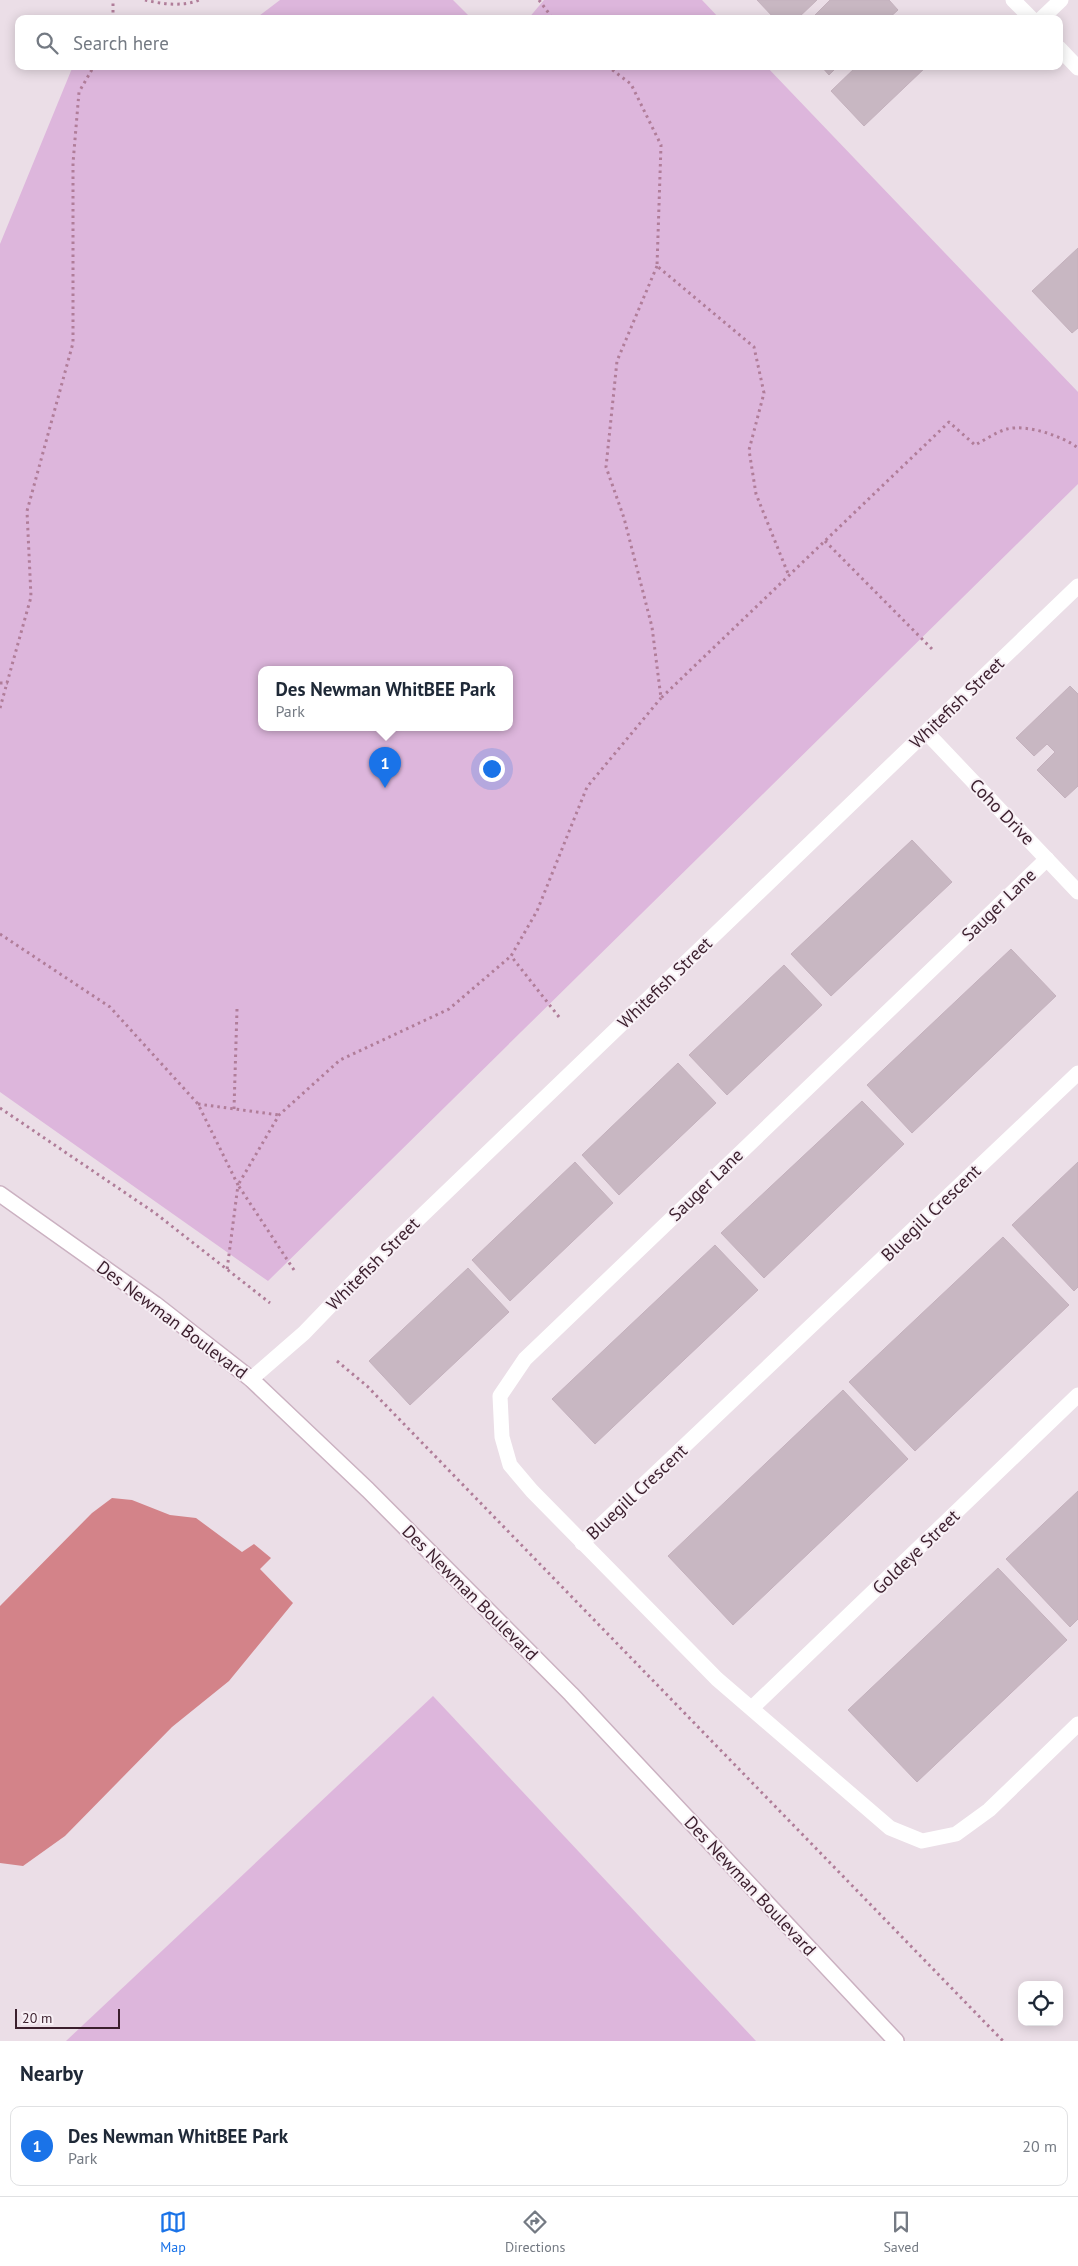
<!DOCTYPE html>
<html lang="en">
<head>
<meta charset="utf-8">
<style>
  :root { --surface:#fff; --page:#f6f6f7; --text:#1f2937; --muted:#747a83; --line:#e0e1e3; --accent:#1a73e8 }
  body { margin:0; font-family:"PT Sans",sans-serif; background:var(--page); color:var(--text) }
  .controls { position:absolute; right:15px; bottom:15px; display:grid; overflow:hidden; border-radius:10px; box-shadow:0 2px 12px #0003 }
  .controls button { width:45px; height:45px; display:grid; place-items:center; padding:0; border:0; border-bottom:1px solid var(--line); background:var(--surface); color:var(--text); font:25px sans-serif }
  .scale { position:absolute; left:15px; bottom:12px; width:105px; box-sizing:border-box; padding-left:5px; border:2px solid #3b1f2d; border-top:0; font-size:14px; line-height:18px; white-space:nowrap; color:#3b1f2d; -webkit-text-stroke:4px #f7eff5; paint-order:stroke }
  .you { position:absolute; left:491px; top:768px; width:18px; height:18px; margin:-12px; border:4px solid #fff; border-radius:50%; background:#1a73e8; box-shadow:0 0 0 8px #1a73e833 }
  .badge { display:grid; place-items:center; width:32px; height:32px; border-radius:50%; background:var(--accent); color:#fff; font-size:16px; font-weight:700 }
  .pin { position:absolute; translate:-50% -41px; filter:drop-shadow(0 1px 2px #0008) }
  .pin::after { content:''; position:absolute; top:26px; width:18px; height:15px; background:inherit; clip-path:polygon(0 0,100% 0,50% 100%) }
  .popup { position:absolute; left:258px; top:666px; width:255px; height:65px; box-sizing:border-box; display:grid; place-content:center; border-radius:10px; background:var(--surface); filter:drop-shadow(0 1px 4px #0005); font-size:16px; white-space:nowrap; color:var(--muted) }
  .popup b { font-size:19px; color:var(--text) }
  .popup::after { content:''; position:absolute; left:50%; top:100%; margin-left:-10px; border:10px solid transparent; border-top-color:var(--surface) }
  .list { margin:0; padding:0; list-style:none }
  h2 { display:flex; justify-content:space-between; align-items:center; height:65px; margin:0; padding:0 20px; font-size:21px }
  h2 small { font-size:16px; font-weight:400; color:var(--muted) }
  .list li { display:grid; grid-template-columns:32px 1fr auto; gap:15px; align-items:center; box-sizing:border-box; height:80px; margin:0 10px 10px; padding:0 10px; border:1px solid var(--line); border-radius:10px }
  .list b { display:block; font-size:19px; white-space:nowrap }
  .list p { margin:0; font-size:16px; white-space:nowrap; color:var(--muted) }
  .list em { font-size:16px; font-style:normal; color:var(--muted) }
  .icon { flex:none; width:28px; height:28px; fill:none; stroke:currentColor; stroke-width:2; stroke-linecap:round; stroke-linejoin:round }
  .map { position:relative; flex:none; width:1078px; height:2041px; overflow:hidden }
  .search { position:absolute; background:var(--surface); box-shadow:0 2px 12px #0003; left:15px; right:15px; top:15px; height:55px; display:flex; align-items:center; gap:12px; box-sizing:border-box; padding:0 18px; border-radius:10px; color:var(--muted); font-size:19px }
  .sheet { height:155px; background:var(--surface) }
  nav { display:flex; justify-content:space-around; align-items:center; box-sizing:border-box; height:70px; border-top:1px solid var(--line); background:var(--surface); font-size:14px; color:var(--muted) }
  nav a { display:grid; justify-items:center; gap:2px }
  nav .on { color:var(--accent) }
  .map>svg:first-child { display:block }
</style>
</head>
<body>
<div class="map">
<svg width="1078" height="2041" viewBox="0 0 1078 2041">
  <rect width="100%" height="100%" fill="#ebdee7"/>
  <g fill="#ddb6dc" fill-rule="evenodd">
    <path d="M280,0h173l19,19h-217z"/>
    <path d="M544,0h158l18,19h-192z"/>
    <path d="M73,66h693l312,326v92l-810,797 -268,-189v-848zM261,669h248v58h-248z"/>
    <path d="M433,1696l323,345h-690z"/>
  </g>
  <path fill="#d38389" d="M112,1498l20,2 38,15 26,3 46,34 12,-8 17,14 -11,11 33,34 -64,78 -57,46 -107,109 -42,30 -23,-3v-257l92,-93z"/>
  <g fill="#c8b7c2" stroke="#c4b1bd">
    <path d="M757,0h60l-20,19h-22z"/>
    <path d="M830,0h59l9,10 -10,9h-77z"/>
    <path d="M821,66h17l-9,9z"/>
    <path d="M857,66h70l-63,60 -33,-35z"/>
    <path d="M1078,248v80l-6,5 -40,-42z"/>
    <path d="M1070,686l8,8v92l-13,12 -28,-28 18,-18 -8,-8 -13,12 -18,-18z"/>
    <path d="M912,840l40,42 -121,114 -40,-42z"/>
    <path d="M1011,949l45,47 -144,137 -45,-48z"/>
    <path d="M784,965l38,40 -95,90 -38,-40z"/>
    <path d="M678,1063l38,40 -97,92 -37,-40z"/>
    <path d="M862,1101l42,43 -140,134 -43,-45z"/>
    <path d="M575,1162l38,41 -103,98 -38,-41z"/>
    <path d="M1078,1162v125l-4,4 -62,-66z"/>
    <path d="M1003,1237l66,68 -154,146 -66,-69z"/>
    <path d="M715,1245l43,45 -163,154 -43,-45z"/>
    <path d="M468,1268l41,44 -99,93 -41,-44z"/>
    <path d="M843,1390l65,69 -175,166 -65,-69z"/>
    <path d="M1078,1491v128l-8,8 -64,-68z"/>
    <path d="M998,1568l69,72 -150,142 -69,-72z"/>
  </g>
  <g fill="none" stroke-linecap="round" stroke-linejoin="round">
    <defs>
      <path id="secondary" d="M0,1194l155,110 96,75 117,111 203,204 325,347"/>
    </defs>
    <use href="#secondary" stroke="#cbb1c1" stroke-width="18"/>
    <g stroke="#b07d99" stroke-width="3" stroke-dasharray="2.5 4" stroke-linecap="butt">
      <path d="M145,0c16,4 39,7 54,0"/>
      <path d="M539,0l14,19"/>
      <path d="M113,19v-19"/>
      <path d="M607,66l24,18 30,61 -4,121 97,81 10,46 -15,57 7,44 33,82"/>
      <path d="M657,266l-40,95 -11,106 18,51 28,109 9,71 288,-276 26,23c10,-5 21,-13 32,-16 19,-5 56,7 71,19"/>
      <path d="M825,541l108,109"/>
      <path d="M0,683h8"/>
      <path d="M0,708l31,-111 -4,-86 46,-168v-180l6,-71 15,-26"/>
      <path d="M0,934l110,73 88,97 40,81 -11,85"/>
      <path d="M559,1017l-48,-61 26,-45 50,-124 74,-89"/>
      <path d="M198,1104l81,11"/>
      <path d="M0,1108l155,105 115,90"/>
      <path d="M234,1109l3,-100"/>
      <path d="M294,1270l-56,-85 41,-70 61,-55 109,-51 62,-53"/>
      <path d="M337,1361l30,25 636,655"/>
    </g>
    <g stroke="#fff" stroke-width="15">
      <path d="M1013,0l19,19"/>
      <path d="M1041,19l20,-19"/>
      <path d="M1059,48l19,20"/>
      <path d="M927,733l151,159"/>
      <path d="M1047,859l-522,500 -25,37 2,41 8,28 22,26 185,188 173,149 32,13 34,-7 33,-24 89,-86"/>
      <path d="M251,1379l53,-46 53,-55 721,-692"/>
      <path d="M582,1543l496,-470"/>
      <path d="M753,1707l325,-312"/>
    </g>
    <use href="#secondary" stroke="#fff" stroke-width="15"/>
  </g>
  <g text-anchor="middle" stroke-width="4" stroke-linejoin="round" paint-order="stroke">
    <g font-size="18" fill="#3b1f2d" stroke="#f7eff5">
      <text transform="translate(957 703) rotate(-44)" y="6">Whitefish Street</text>
      <text transform="translate(1002 812) rotate(46)" y="6">Coho Drive</text>
      <text transform="translate(999 905) rotate(-44)" y="6">Sauger Lane</text>
      <text transform="translate(665 983) rotate(-44)" y="6">Whitefish Street</text>
      <text transform="translate(706 1185) rotate(-44)" y="6">Sauger Lane</text>
      <text transform="translate(931 1213) rotate(-44)" y="6">Bluegill Crescent</text>
      <text transform="translate(373 1264) rotate(-45)" y="6">Whitefish Street</text>
      <text transform="translate(172 1320) rotate(37)" y="6">Des Newman Boulevard</text>
      <text transform="translate(637 1492) rotate(-43)" y="6">Bluegill Crescent</text>
      <text transform="translate(916 1552) rotate(-44)" y="6">Goldeye Street</text>
      <text transform="translate(470 1593) rotate(45)" y="6">Des Newman Boulevard</text>
      <text transform="translate(750 1886) rotate(47)" y="6">Des Newman Boulevard</text>
    </g>
  </g>
</svg>
<div class="controls">
<button><svg class="icon" aria-label="locate" viewBox="0 0 24 24"><circle cx="12" cy="12" r="6"/><path d="M12 2v4M12 18v4M2 12h4M18 12h4"/></svg></button>
</div>
<div class="scale">20 m</div>
<div class="you"></div>
<div class="pin badge" style="left:385px;top:788px">1</div>
<div class="popup"><b>Des Newman WhitBEE Park</b>Park</div>
<div class="search"><svg class="icon" aria-label="search" viewBox="0 0 24 24"><circle cx="10" cy="10" r="6"/><path d="M15 15l6 6"/></svg>Search here</div>
</div>
<section class="sheet">
<h2>Nearby<small></small></h2>
<ul class="list">
<li><span class="badge">1</span><div><b>Des Newman WhitBEE Park</b><p>Park</p></div><em>20 m</em></li>
</ul>
</section>
<nav>
<a class="on"><svg class="icon" aria-label="map" viewBox="0 0 24 24"><path d="M3 6l6-2 6 2 6-2v14l-6 2-6-2-6 2zM9 4v14M15 6v14"/></svg>Map</a>
<a><svg class="icon" aria-label="directions" viewBox="0 0 24 24"><path d="M12 3l9 9-9 9-9-9zM9 14v-3h6M13 9l2 2-2 2"/></svg>Directions</a>
<a><svg class="icon" aria-label="saved" viewBox="0 0 24 24"><path d="M7 4h10v16l-5-4-5 4z"/></svg>Saved</a>
</nav>
</body>
</html>
